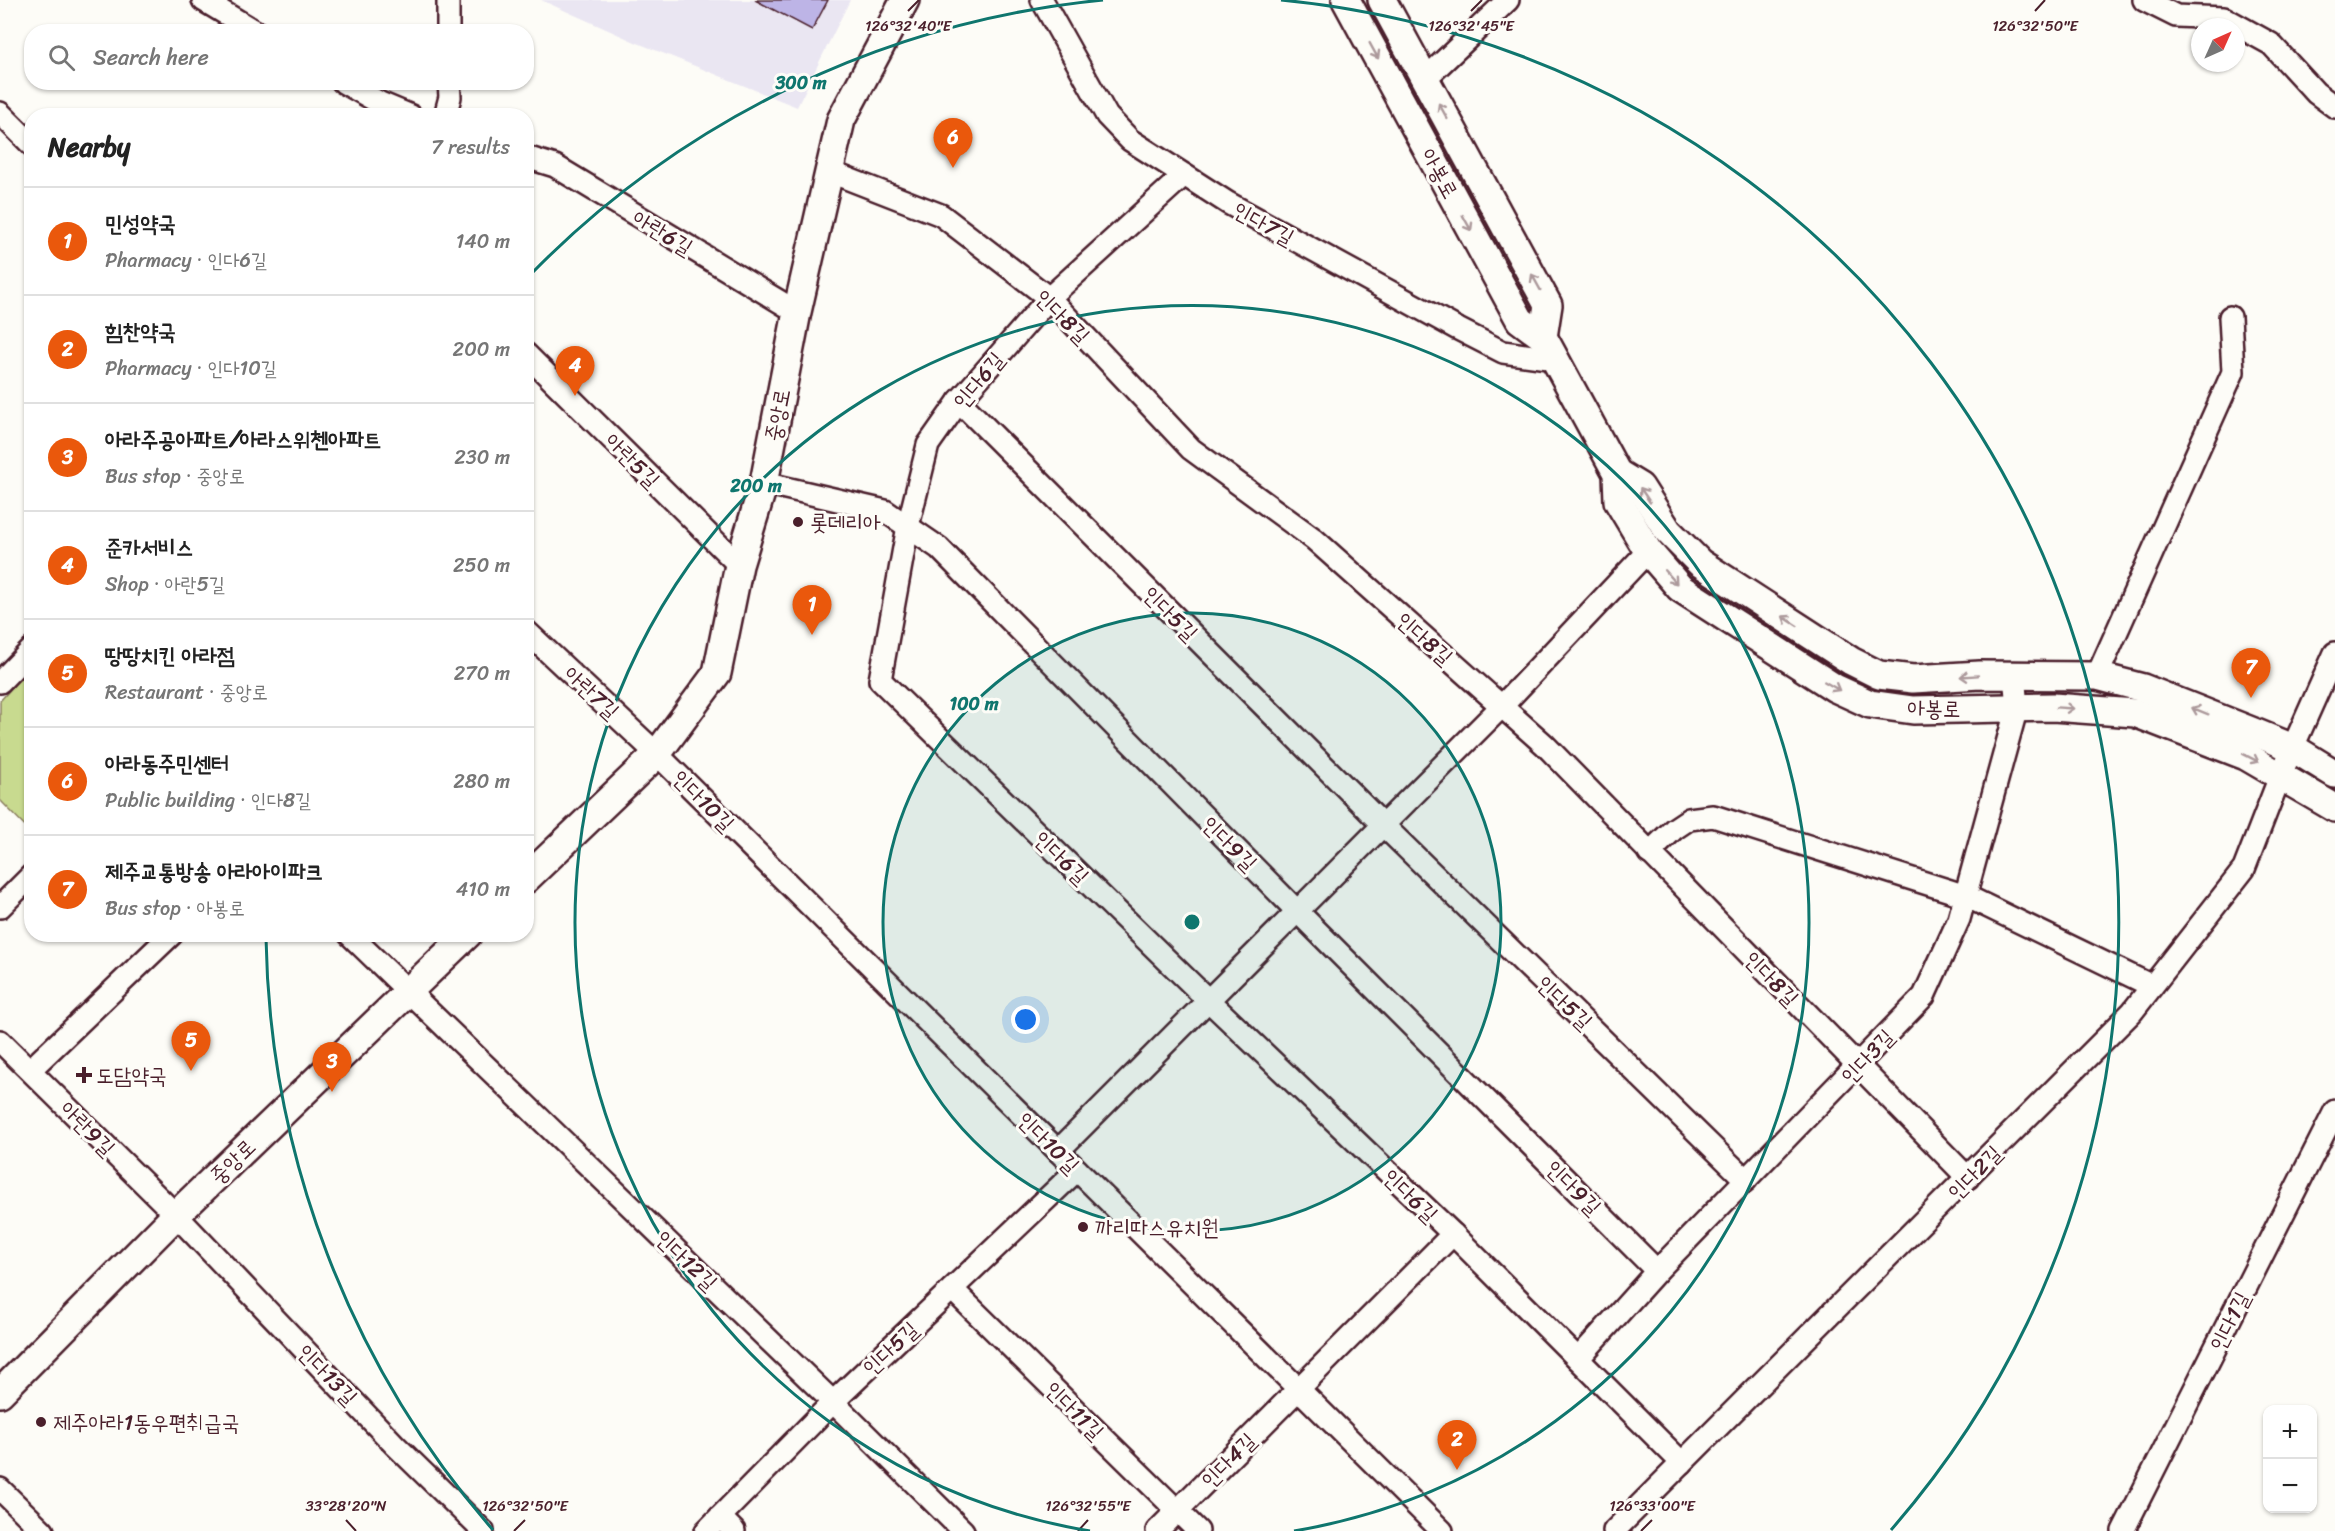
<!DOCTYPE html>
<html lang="en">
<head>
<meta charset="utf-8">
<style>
  :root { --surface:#fff; --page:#f6f6f6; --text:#222; --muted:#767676; --line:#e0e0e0; --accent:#ea580c }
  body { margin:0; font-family:Sriracha,"Poor Story",sans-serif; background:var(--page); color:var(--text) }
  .controls { position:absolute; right:18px; bottom:18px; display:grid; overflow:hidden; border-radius:12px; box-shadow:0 2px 4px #0004 }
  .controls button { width:54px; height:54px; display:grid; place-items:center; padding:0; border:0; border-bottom:2px solid var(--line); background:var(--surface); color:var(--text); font:30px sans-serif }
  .compass { position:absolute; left:2191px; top:18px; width:54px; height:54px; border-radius:50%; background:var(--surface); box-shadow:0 2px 4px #0004; rotate:45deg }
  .you { position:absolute; left:1026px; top:1020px; width:21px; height:21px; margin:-15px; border:4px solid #fff; border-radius:50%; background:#1a73e8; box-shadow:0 0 0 9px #1a73e833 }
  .badge { display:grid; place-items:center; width:39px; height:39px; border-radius:50%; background:var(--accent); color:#fff; font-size:20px; font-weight:700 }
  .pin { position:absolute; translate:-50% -50px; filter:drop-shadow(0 2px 3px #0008) }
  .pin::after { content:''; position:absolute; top:32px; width:21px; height:18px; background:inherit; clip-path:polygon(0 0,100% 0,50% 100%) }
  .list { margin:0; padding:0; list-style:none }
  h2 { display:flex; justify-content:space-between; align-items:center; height:78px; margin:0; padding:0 24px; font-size:26px }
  h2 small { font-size:20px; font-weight:400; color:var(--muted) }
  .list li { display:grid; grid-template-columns:39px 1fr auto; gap:18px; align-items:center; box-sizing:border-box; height:108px; padding:0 24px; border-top:2px solid var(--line) }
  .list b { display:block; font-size:22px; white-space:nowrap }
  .list p { margin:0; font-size:20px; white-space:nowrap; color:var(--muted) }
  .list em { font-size:20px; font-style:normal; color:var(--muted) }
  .icon { flex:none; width:33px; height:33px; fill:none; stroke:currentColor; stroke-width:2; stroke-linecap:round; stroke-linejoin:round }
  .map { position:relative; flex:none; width:2335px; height:1531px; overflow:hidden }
  .search { position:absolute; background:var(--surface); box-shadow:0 2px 4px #0004; left:24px; top:24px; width:510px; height:66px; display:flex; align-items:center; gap:15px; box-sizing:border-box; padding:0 21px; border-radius:24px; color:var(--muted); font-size:22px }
  .panel { position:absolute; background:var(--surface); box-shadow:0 2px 4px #0004; left:24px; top:108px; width:510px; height:834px; border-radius:24px }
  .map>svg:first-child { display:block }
</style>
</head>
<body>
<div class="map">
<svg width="2335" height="1531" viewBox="0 0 2335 1531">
  <rect width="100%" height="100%" fill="#fdfcf7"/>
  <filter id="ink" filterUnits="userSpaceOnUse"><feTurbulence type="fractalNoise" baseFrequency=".0167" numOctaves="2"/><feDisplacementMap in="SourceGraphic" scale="12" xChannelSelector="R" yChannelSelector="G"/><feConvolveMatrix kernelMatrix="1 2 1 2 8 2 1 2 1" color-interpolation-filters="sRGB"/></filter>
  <g filter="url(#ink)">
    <path fill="#eae6f2" d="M541,0h309l-53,107 -162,-65z"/>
    <path fill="#c8da8f" stroke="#897c5d" stroke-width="1.5" d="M31,666v166l-31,-32v-99z"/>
    <path fill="#bdb4e6" stroke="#4a1f2b" stroke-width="1.5" d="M755,0h73l-16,30z"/>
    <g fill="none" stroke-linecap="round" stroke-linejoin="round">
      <defs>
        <g id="minor">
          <path d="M203,0l53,32"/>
          <path d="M448,0v32"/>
          <path d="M1042,0l65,116 23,24 98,63 230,126 45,23 52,7"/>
          <path d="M2144,0l32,16 48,2 47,26 45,49 19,14"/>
          <path d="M1425,79l83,-79"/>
          <path d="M343,82l37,21 31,13"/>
          <path d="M0,113l32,32"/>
          <path d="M445,116l5,-19 -1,-15"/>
          <path d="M526,157l29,9 242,146"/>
          <path d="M828,171l113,44 108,83 142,151 123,90 231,206 423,433"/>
          <path d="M1184,175l-135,123 -90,103 -31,44 -20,81 -28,154 328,320 245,234 229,229"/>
          <path d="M526,354l213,211"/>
          <path d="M959,401l424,424 363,355"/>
          <path d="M764,483l121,28 54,37 358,363 360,360"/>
          <path d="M526,631l131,123 785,777"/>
          <path d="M2097,676l136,-304 -3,-55"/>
          <path d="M0,682l32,-33"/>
          <path d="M1649,853l25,-24 15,-10 24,-3 253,80 186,90"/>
          <path d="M0,907l32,-32"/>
          <path d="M349,934l484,468 130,129"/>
          <path d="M0,1041l176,174 219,230 88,86"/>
          <path d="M30,1070l142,-136"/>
          <path d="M1058,1151l443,-444 147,-156"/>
          <path d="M952,1289l246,242"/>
          <path d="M1578,1359l79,-88 267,-275 35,-77 58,-212 -3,-32"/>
          <path d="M0,1489l43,42"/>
          <path d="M720,1517l14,14"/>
          <path d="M706,1531l127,-129 244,-232"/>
          <path d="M1157,1531l296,-297"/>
          <path d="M1614,1531l518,-519 112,-143 37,-95 54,-121"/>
          <path d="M2123,1531l212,-420"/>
        </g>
        <g id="major">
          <path d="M1346,0l174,320 23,17 74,136 1,28 30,50 32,37 155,100 35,16 43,6 140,-3 82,6 111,43 89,52"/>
          <path d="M1382,0l166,305 -5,32"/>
          <path d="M1617,473l23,14 28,44 32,32 151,98 28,14 34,4 67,-4 117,1 46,12 116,46 34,14 42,26"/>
          <path d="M526,879l131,-125 60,-81 22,-108 25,-82 33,-171 44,-192 64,-120"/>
          <path d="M0,1393l176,-178 292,-281"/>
        </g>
      </defs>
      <use href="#minor" stroke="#4a1f2b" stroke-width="26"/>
      <use href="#major" stroke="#4a1f2b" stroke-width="32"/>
      <use href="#minor" stroke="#fdfcf7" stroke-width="21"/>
      <use href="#major" stroke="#fdfcf7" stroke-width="27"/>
    </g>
    <defs><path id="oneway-shaft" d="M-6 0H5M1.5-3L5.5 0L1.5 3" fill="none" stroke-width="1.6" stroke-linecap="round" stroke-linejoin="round" transform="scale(1.5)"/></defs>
    <g stroke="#ac999b">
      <use href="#oneway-shaft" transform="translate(1374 51) rotate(61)"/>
      <use href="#oneway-shaft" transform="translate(1443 111) rotate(-119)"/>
      <use href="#oneway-shaft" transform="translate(1467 223) rotate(61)"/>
      <use href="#oneway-shaft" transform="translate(1536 282) rotate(-119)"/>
      <use href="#oneway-shaft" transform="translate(1645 495) rotate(-124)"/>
      <use href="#oneway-shaft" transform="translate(1671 577) rotate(49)"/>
      <use href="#oneway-shaft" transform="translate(1790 621) rotate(-147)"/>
      <use href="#oneway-shaft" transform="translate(1969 676) rotate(176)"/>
      <use href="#oneway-shaft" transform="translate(1832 686) rotate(30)"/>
      <use href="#oneway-shaft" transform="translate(2065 708) rotate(4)"/>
      <use href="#oneway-shaft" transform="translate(2200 711) rotate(-158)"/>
      <use href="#oneway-shaft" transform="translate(2251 758) rotate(27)"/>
    </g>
  </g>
  <path fill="none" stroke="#4a1f2b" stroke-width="2" d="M908,11l11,-11M1471,11l11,-11M2035,11l10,-11M346,1520l10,11M514,1531l11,-11M1078,1531l10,-11M1641,1531l11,-11"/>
  <circle cx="1192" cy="922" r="309" fill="#0f766e" fill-opacity=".12"/>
  <g fill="none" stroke="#0f766e" stroke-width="3">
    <circle cx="1192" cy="922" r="309"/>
    <path d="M1090 1531A617 617 0 1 1 1294 1531"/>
    <path d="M493 1530A926 926 0 0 1 266 938M532 273A926 926 0 0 1 1103 0M1281 0A926 926 0 0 1 1891 1530"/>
  </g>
  <g fill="#4a1f2b" stroke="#fdfcf7" stroke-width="2">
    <circle cx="798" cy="522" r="6"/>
    <path d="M81 1066h6v6h6v6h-6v6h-6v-6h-6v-6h6z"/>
    <circle cx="1083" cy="1227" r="6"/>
    <circle cx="41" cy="1422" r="6"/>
  </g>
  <g text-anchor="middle" stroke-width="6" stroke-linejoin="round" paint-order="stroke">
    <g font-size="22" fill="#4a1f2b" stroke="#fdfcf7">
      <text transform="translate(1440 173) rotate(61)" y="8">아봉로</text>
      <text transform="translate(1264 223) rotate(29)" y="8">인다7길</text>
      <text transform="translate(663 232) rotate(31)" y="8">아란6길</text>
      <text transform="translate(1063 316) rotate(45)" y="8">인다8길</text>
      <text transform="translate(978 380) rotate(-50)" y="8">인다6길</text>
      <text transform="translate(777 415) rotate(-79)" y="8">중앙로</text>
      <text transform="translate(633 460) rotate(45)" y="8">아란5길</text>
      <text transform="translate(1171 613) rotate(45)" y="8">인다5길</text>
      <text transform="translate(1425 638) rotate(42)" y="8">인다8길</text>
      <text transform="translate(592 692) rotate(43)" y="8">아란7길</text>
      <text transform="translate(1934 708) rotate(1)" y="8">아봉로</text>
      <text transform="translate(704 800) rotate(45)" y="8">인다10길</text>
      <text transform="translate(1230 843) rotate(45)" y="8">인다9길</text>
      <text transform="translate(1062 857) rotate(44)" y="8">인다6길</text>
      <text transform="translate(1772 978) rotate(46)" y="8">인다8길</text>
      <text transform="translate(1565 1002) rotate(44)" y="8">인다5길</text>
      <text transform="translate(1867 1056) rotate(-46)" y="8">인다3길</text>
      <text transform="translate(88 1128) rotate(45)" y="8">아란9길</text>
      <text transform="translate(1049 1142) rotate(45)" y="8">인다10길</text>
      <text transform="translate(232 1161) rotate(-44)" y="8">중앙로</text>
      <text transform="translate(1974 1172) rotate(-45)" y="8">인다2길</text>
      <text transform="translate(1574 1187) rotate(45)" y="8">인다9길</text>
      <text transform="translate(1411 1195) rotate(44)" y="8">인다6길</text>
      <text transform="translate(687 1260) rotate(44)" y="8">인다12길</text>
      <text transform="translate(2229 1321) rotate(-63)" y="8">인다1길</text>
      <text transform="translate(890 1348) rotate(-43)" y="8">인다5길</text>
      <text transform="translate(328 1374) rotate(46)" y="8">인다13길</text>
      <text transform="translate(1075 1410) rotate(45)" y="8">인다11길</text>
      <text transform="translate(1228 1460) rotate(-45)" y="8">인다4길</text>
    </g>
    <g font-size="22" fill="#4a1f2b" stroke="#fdfcf7" text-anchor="start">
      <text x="810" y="530">롯데리아</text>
      <text x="96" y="1083">도담약국</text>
      <text x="1095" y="1235">까리따스유치원</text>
      <text x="53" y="1430">제주아라1동우편취급국</text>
    </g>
  </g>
  <g font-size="15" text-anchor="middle" fill="#4a1f2b" stroke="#fdfcf7" stroke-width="6" stroke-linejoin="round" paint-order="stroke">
    <text x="908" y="31">126°32'40"E</text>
    <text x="1471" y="31">126°32'45"E</text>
    <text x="2035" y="31">126°32'50"E</text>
    <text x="1088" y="1511">126°32'55"E</text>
    <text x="346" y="1511">33°28'20"N</text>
    <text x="525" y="1511">126°32'50"E</text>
    <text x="1652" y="1511">126°33'00"E</text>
  </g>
  <circle cx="1192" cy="922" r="9" fill="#0f766e" stroke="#fdfcf7" stroke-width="3"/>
  <g font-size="18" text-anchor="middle" font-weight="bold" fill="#0f766e" stroke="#fdfcf7" stroke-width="6" stroke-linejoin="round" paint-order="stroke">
    <text x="801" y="89">300 m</text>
    <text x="756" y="492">200 m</text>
    <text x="974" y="710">100 m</text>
  </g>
</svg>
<div class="controls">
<button>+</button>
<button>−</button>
</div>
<svg class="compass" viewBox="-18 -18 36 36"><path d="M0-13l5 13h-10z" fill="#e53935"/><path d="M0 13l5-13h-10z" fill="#767676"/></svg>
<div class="you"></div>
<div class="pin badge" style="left:812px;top:635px">1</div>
<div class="pin badge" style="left:1457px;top:1470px">2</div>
<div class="pin badge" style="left:332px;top:1092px">3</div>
<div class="pin badge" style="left:575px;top:396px">4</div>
<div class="pin badge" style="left:191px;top:1071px">5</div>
<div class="pin badge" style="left:953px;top:168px">6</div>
<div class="pin badge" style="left:2251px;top:698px">7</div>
<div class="search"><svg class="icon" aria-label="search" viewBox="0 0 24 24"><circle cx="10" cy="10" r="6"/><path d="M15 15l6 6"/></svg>Search here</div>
<section class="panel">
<h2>Nearby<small>7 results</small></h2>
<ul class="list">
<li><span class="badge">1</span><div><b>민성약국</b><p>Pharmacy · 인다6길</p></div><em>140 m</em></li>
<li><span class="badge">2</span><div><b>힘찬약국</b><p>Pharmacy · 인다10길</p></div><em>200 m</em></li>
<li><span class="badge">3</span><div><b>아라주공아파트/아라스위첸아파트</b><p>Bus stop · 중앙로</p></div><em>230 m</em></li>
<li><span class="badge">4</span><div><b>준카서비스</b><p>Shop · 아란5길</p></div><em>250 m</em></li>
<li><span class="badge">5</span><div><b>땅땅치킨 아라점</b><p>Restaurant · 중앙로</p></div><em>270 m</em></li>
<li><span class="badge">6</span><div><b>아라동주민센터</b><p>Public building · 인다8길</p></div><em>280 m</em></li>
<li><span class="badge">7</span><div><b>제주교통방송 아라아이파크</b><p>Bus stop · 아봉로</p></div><em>410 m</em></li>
</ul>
</section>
</div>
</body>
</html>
